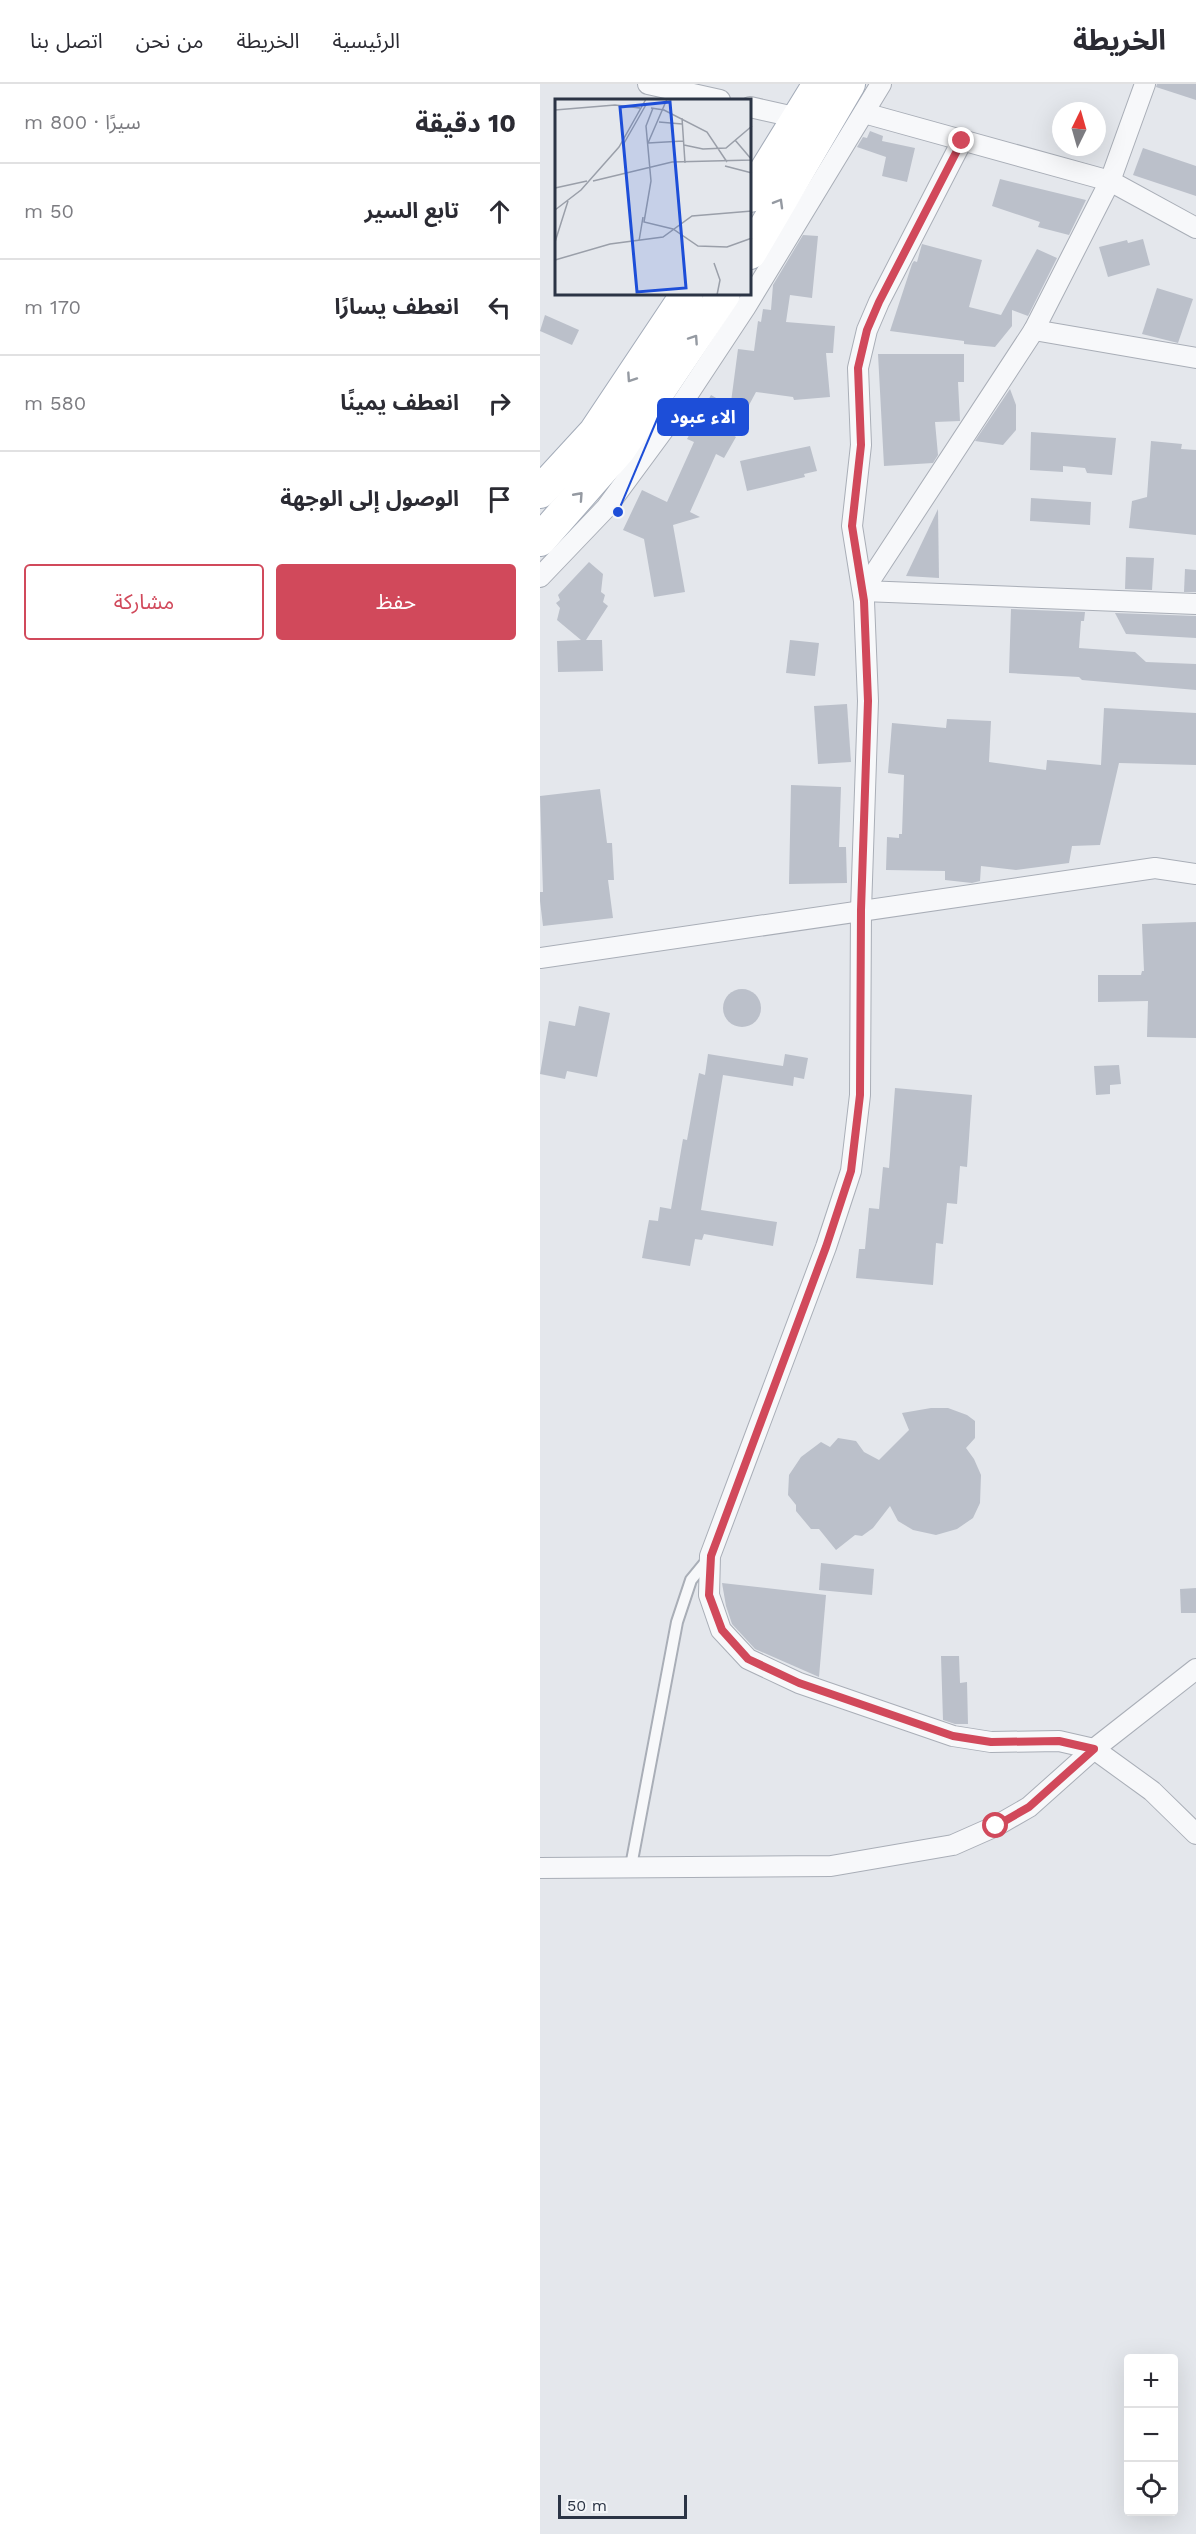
<!DOCTYPE html>
<html lang="ar">
<head>
<meta charset="utf-8">
<style>
  :root { --surface:#fff; --page:#f7f7f7; --text:#2b2b33; --muted:#7c7c81; --line:#e1e1e2; --accent:#d1495b }
  body { margin:0; font-family:"Work Sans","Noto Sans Arabic",sans-serif; background:var(--page); color:var(--text); direction:rtl }
  .controls { position:absolute; right:18px; bottom:18px; display:grid; overflow:hidden; border-radius:6px; box-shadow:0 6px 24px #0002 }
  .controls button { width:54px; height:54px; display:grid; place-items:center; padding:0; border:0; border-bottom:2px solid var(--line); background:var(--surface); color:var(--text); font:30px sans-serif }
  .compass { position:absolute; left:512px; top:18px; width:54px; height:54px; border-radius:50%; background:var(--surface); box-shadow:0 6px 24px #0002; rotate:5deg }
  .scale { position:absolute; left:18px; bottom:15px; width:129px; box-sizing:border-box; padding-left:6px; border:3px solid #2b3445; border-top:0; font-size:16px; line-height:21px; white-space:nowrap; color:#2b3445; -webkit-text-stroke:4px #f4f6f9; paint-order:stroke }
  .stop { position:absolute; width:18px; height:18px; margin:-14px; border:4px solid #d1495b; border-radius:50%; background:#fff }
  .stop.end { background:#d1495b; border-color:#fff; box-shadow:0 2px 6px #0008 }
  .list { margin:0; padding:0; list-style:none }
  h2 { display:flex; justify-content:space-between; align-items:center; height:78px; margin:0; padding:0 24px; font-size:26px }
  h2 small { font-size:20px; font-weight:400; color:var(--muted) }
  .list li { display:grid; grid-template-columns:39px 1fr auto; gap:18px; align-items:center; box-sizing:border-box; height:96px; padding:0 24px; border-top:2px solid var(--line) }
  .list b { display:block; font-size:22px; white-space:nowrap }
  .list em { font-size:20px; font-style:normal; color:var(--muted) }
  .actions { display:flex; gap:12px; padding:18px 24px }
  .actions a { flex:1; padding:14px 0; border:2px solid var(--accent); border-radius:6px; text-align:center; font-size:21px; color:var(--accent) }
  .actions .main { background:var(--accent); color:#fff }
  .icon { flex:none; width:33px; height:33px; fill:none; stroke:currentColor; stroke-width:2; stroke-linecap:round; stroke-linejoin:round }
  .map { position:relative; flex:none; width:656px; height:2450px; overflow:hidden; direction:ltr }
  header { display:flex; align-items:center; gap:36px; box-sizing:border-box; height:84px; padding:0 30px; background:var(--surface); border-bottom:2px solid var(--line) }
  header strong { font-size:28px }
  nav { display:flex; gap:33px; margin-inline-start:auto; font-size:21px }
  main { display:flex }
  aside { flex:1; background:var(--surface) }
  .map>svg:first-child { display:block }
</style>
</head>
<body>
<header>
<strong>الخريطة</strong>
<nav><a>الرئيسية</a><a>الخريطة</a><a>من نحن</a><a>اتصل بنا</a></nav>
</header>
<main>
<div class="map">
<svg width="656" height="2450" viewBox="0 0 656 2450">
  <rect width="100%" height="100%" fill="#e4e7ec"/>
  <g fill="#bbc0ca">
    <path d="M617,0h39v16l-40,-13z"/>
    <path d="M330,47l13,5 -1,5 33,7 -8,34 -25,-6 4,-19 -29,-10 6,-10 4,1z"/>
    <path d="M603,64l53,18v30l-63,-21z"/>
    <path d="M460,95l86,21 -17,35 -31,-8 2,-5 -48,-16z"/>
    <path d="M263,151l15,1 -6,62 -22,-3 -4,27 49,4 -2,27h-7l4,44 -36,3 -1,-3 -37,-5 -23,43 3,2 -12,21 -8,-4 -26,58 10,5 -27,8 12,67 -31,5 -10,-58 -21,-9 19,-40 25,12 27,-60 -7,-3 24,-44 12,7 1,-3 7,3 7,-53 16,2 4,-30 3,1 2,-13 8,1 2,-25z"/>
    <path d="M603,155l7,26 -42,12 -9,-30 28,-7 1,3z"/>
    <path d="M382,160l60,16 -13,47 32,8 36,-66 20,9 -29,58 -16,-6v16l-17,21 -31,-3v-3l-74,-10 22,-67 2,-3 3,1z"/>
    <path d="M617,204l36,11 -15,44 -36,-9z"/>
    <path d="M5,231l34,15 -7,15 -32,-14z"/>
    <path d="M338,270h86v28h-6l2,39 -25,1 3,33 -5,8 -49,3z"/>
    <path d="M470,305l6,16v25l-13,15 -28,-4z"/>
    <path d="M491,348l85,6 -4,37 -25,-2 -2,-5 -22,-2v6l-33,-2z"/>
    <path d="M611,357l31,3 -1,5 15,1v85l-67,-7 3,-27 15,-4z"/>
    <path d="M270,362l7,25 -13,3 1,3 -58,14 -7,-30z"/>
    <path d="M491,414l60,4 -1,23 -60,-4z"/>
    <path d="M398,425l1,69 -33,-2z"/>
    <path d="M586,473l28,1 -2,32 -27,-1z"/>
    <path d="M49,478l14,12 -2,18 4,3 -2,7 5,4 -22,34h16l1,31 -45,1 -1,-31 24,-1 -24,-20 3,-12 -4,-5 4,-3 -2,-5z"/>
    <path d="M645,485l11,1v22h-12z"/>
    <path d="M471,525l74,3 -1,9h-3l-2,27 56,4 11,10 50,2v26l-114,-10 -3,-3 -70,-4z"/>
    <path d="M575,529l81,3v22l-70,-4z"/>
    <path d="M250,556l29,3 -4,33 -29,-3z"/>
    <path d="M307,620l4,58 -33,2 -4,-58z"/>
    <path d="M564,624l92,5v52l-77,-2 -19,82 -28,1 -3,17 -53,7 -35,-4 -1,15 -8,2 -27,-3v-9l-59,-1 1,-33 12,1v-4h3l2,-59 -16,-2 4,-50 54,5 1,-9 44,2 -2,41 57,8 1,-10 54,5z"/>
    <path d="M251,701l50,2 -2,60h7l1,36 -58,1z"/>
    <path d="M60,705l7,54h5l2,37h-6l5,38 -70,8 -3,-25v-9h3l-3,-96z"/>
    <path d="M656,838v116l-49,-1 1,-36 -50,1v-27h43l1,-4h2l-2,-47z"/>
    <circle cx="202" cy="924" r="19"/>
    <path d="M39,922l31,7 -13,64 -30,-6 -2,8 -25,-5 9,-53 26,5z"/>
    <path d="M168,970l75,12 2,-12 23,4 -4,21 -10,-2 -1,9 -70,-11 -22,135 76,12 -4,24 -69,-12 -2,6 -7,-1 -5,27 -48,-8 7,-38 9,1 2,-14 11,2 12,-70 4,1 12,-67 6,2z"/>
    <path d="M579,981l2,19 -11,1v9l-14,1 -2,-29z"/>
    <path d="M355,1004l77,7 -5,72 -7,-1 -3,38 -10,-1 -4,41 -7,-1 -3,42 -77,-7 3,-29h6l4,-41 10,1 4,-42 6,1z"/>
    <path d="M391,1324h17l19,7 8,6v17l-9,10 8,11 7,16 -1,28 -7,15 -16,11 -21,6 -23,-5 -15,-9 -8,-15 -17,22 -11,8 -7,-1 -19,15 -17,-21h-8l-15,-18v-6l-8,-10 1,-20 12,-18 20,-15 9,5 8,-9 18,3 8,11 15,8 30,-30 -7,-17z"/>
    <path d="M281,1479l53,6 -2,26 -53,-5z"/>
    <path d="M182,1499l104,12 -7,82 -64,-28 -23,-25 -6,-18z"/>
    <path d="M656,1504v25h-15l-1,-24z"/>
    <path d="M401,1572h18l1,27 7,-1 1,42h-13l-12,-4z"/>
  </g>
  <g fill="none" stroke-linecap="round" stroke-linejoin="round">
    <defs>
      <path id="lane" d="M91,1782l46,-244 14,-42 18,-22"/>
      <g id="street">
        <path d="M108,0l72,16"/>
        <path d="M210,23l49,11"/>
        <path d="M324,29l246,68 86,47"/>
        <path d="M422,57l-83,161 -12,28 -9,38 3,77 -9,81 12,75 4,100 -7,209 -1,185 -9,76 -25,76 -116,309 -1,39 12,35 27,29 51,24 154,53 38,6 68,-1 35,8 58,42 44,43"/>
        <path d="M494,246l162,28"/>
        <path d="M0,493l66,-69 67,-91 72,-109 136,-224"/>
        <path d="M323,507l171,-261 76,-149 35,-97"/>
        <path d="M323,507l333,13"/>
        <path d="M0,874l615,-90 41,6"/>
        <path d="M0,1784l291,-2 122,-21 43,-19 33,-19 65,-58 102,-80"/>
      </g>
      <g id="primary">
        <path d="M210,112l69,-112"/>
        <path d="M210,169l99,-169"/>
        <path d="M0,408l55,-60 92,-138"/>
        <path d="M0,456l79,-90 105,-156"/>
      </g>
    </defs>
    <use href="#lane" stroke="#a9aeb7" stroke-width="14"/>
    <use href="#street" stroke="#a9aeb7" stroke-width="22"/>
    <use href="#primary" stroke="#a3abb8" stroke-width="34"/>
    <use href="#lane" stroke="#f7f8fa" stroke-width="10"/>
    <use href="#street" stroke="#f7f8fa" stroke-width="20"/>
    <use href="#primary" stroke="#fff" stroke-width="32"/>
  </g>
  <defs><path id="oneway-chevron" d="M-2-3.5L2.5 0L-2 3.5" fill="none" stroke-width="1.6" stroke-linecap="round" stroke-linejoin="round" transform="scale(1.5)"/></defs>
  <g stroke="#959aa2">
    <use href="#oneway-chevron" transform="translate(239 119) rotate(-60)"/>
    <use href="#oneway-chevron" transform="translate(154 255) rotate(-56)"/>
    <use href="#oneway-chevron" transform="translate(91 294) rotate(124)"/>
    <use href="#oneway-chevron" transform="translate(39 412) rotate(-48)"/>
  </g>
  <g fill="none" stroke-linecap="round" stroke-linejoin="round">
    <path stroke="#d1495b" stroke-width="8" d="M422,57l-83,161 -12,28 -9,38 3,77 -9,81 12,75 4,100 -7,209 -1,185 -9,76 -25,76 -115,309 -2,39 13,35 26,29 51,24 154,53 38,6 68,-1 35,8 -65,58 -33,19"/>
  </g>
  <g transform="translate(15 15)">
    <rect width="196" height="196" fill="#e4e7ec"/>
    <path fill="none" stroke="#9a9fa9" stroke-width="1.5" d="M96,9l13,2 43,22 20,30M98,9l-7,18 5,55 -7,41 29,7 25,17 29,1 25,-9M0,11l60,-5 25,3M127,19l3,45M104,23l23,2M180,41l17,20M93,44l19,-44M93,44l35,-2M68,46l24,-42M129,46l19,4 23,-1 26,-22M170,67l27,7M38,82l79,-19 80,-2M0,89l32,-7M0,111l26,-20 38,-43 27,-48M84,142l4,-24M0,143l13,-41M0,161l55,-16 53,-7 29,-21 60,-5M159,164l6,17 -3,15"/>
    <path fill="#1d4ed8" fill-opacity="0.15" stroke="#1d4ed8" stroke-width="3" d="M115,3l16,186 -49,4 -17,-185z"/>
    <rect width="196" height="196" fill="none" stroke="#2b3445" stroke-width="3"/>
  </g>
  <path fill="none" stroke="#1d4ed8" stroke-width="2" d="M78 428L118 333"/>
  <circle fill="#1d4ed8" stroke="#f4f6f9" stroke-width="2" cx="78" cy="428" r="6"/>
  <rect fill="#1d4ed8" stroke="#1d4ed8" stroke-width="2" x="118" y="315" width="90" height="36" rx="6"/>
  <g font-size="18" text-anchor="middle" font-weight="bold" fill="#fff">
    <text x="163" y="339">الاء عبود</text>
  </g>
</svg>
<div class="controls">
<button>+</button>
<button>−</button>
<button><svg class="icon" aria-label="locate" viewBox="0 0 24 24"><circle cx="12" cy="12" r="6"/><path d="M12 2v4M12 18v4M2 12h4M18 12h4"/></svg></button>
</div>
<svg class="compass" viewBox="-18 -18 36 36"><path d="M0-13l5 13h-10z" fill="#e53935"/><path d="M0 13l5-13h-10z" fill="#7c7c81"/></svg>
<div class="scale">50 m</div>
<div class="stop" style="left:456px;top:1742px"></div>
<div class="stop end" style="left:422px;top:57px"></div>
</div>
<aside>
<h2>10 دقيقة<small>سيرًا · 800 m</small></h2>
<ul class="list">
<li><svg class="icon" aria-label="ahead" viewBox="0 0 24 24"><path d="M12 20V5M6 11l6-6 6 6"/></svg><div><b>تابع السير</b></div><em>50 m</em></li>
<li><svg class="icon" aria-label="left" viewBox="0 0 24 24"><path d="M17 20v-9H6M10 6l-5 5 5 5"/></svg><div><b>انعطف يسارًا</b></div><em>170 m</em></li>
<li><svg class="icon" aria-label="right" viewBox="0 0 24 24"><path d="M7 20v-9h11M14 6l5 5-5 5"/></svg><div><b>انعطف يمينًا</b></div><em>580 m</em></li>
<li><svg class="icon" aria-label="arrive" viewBox="0 0 24 24"><path d="M6 21V4h12l-3 4 3 4H6"/></svg><div><b>الوصول إلى الوجهة</b></div></li>
</ul>
<div class="actions"><a class="main">حفظ</a><a>مشاركة</a></div>
</aside>
</main>
</body>
</html>
